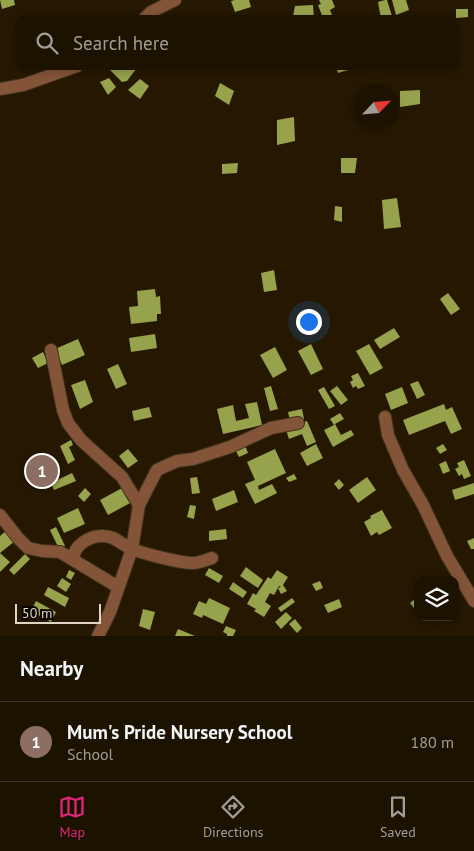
<!DOCTYPE html>
<html lang="en">
<head>
<meta charset="utf-8">
<style>
  :root { --surface:#1c1200; --page:#29200f; --text:#f1f3f6; --muted:#a09e99; --line:#3a3222; --accent:#db2777 }
  body { margin:0; font-family:"PT Sans",sans-serif; background:var(--page); color:var(--text) }
  .controls { position:absolute; right:15px; bottom:15px; display:grid; overflow:hidden; border-radius:10px; box-shadow:0 2px 8px #0003 }
  .controls button { width:45px; height:45px; display:grid; place-items:center; padding:0; border:0; border-bottom:1px solid var(--line); background:var(--surface); color:var(--text); font:25px sans-serif }
  .compass { position:absolute; left:354px; top:85px; width:45px; height:45px; border-radius:50%; background:var(--surface); box-shadow:0 2px 8px #0003; rotate:64deg }
  .scale { position:absolute; left:15px; bottom:12px; width:86px; box-sizing:border-box; padding-left:5px; border:2px solid #dfd6c5; border-top:0; font-size:14px; line-height:18px; white-space:nowrap; color:#dfd6c5; -webkit-text-stroke:4px #0a0500; paint-order:stroke }
  .you { position:absolute; left:308px; top:321px; width:18px; height:18px; margin:-12px; border:4px solid #fff; border-radius:50%; background:#1a73e8; box-shadow:0 0 0 8px #1a73e833 }
  .badge { display:grid; place-items:center; width:32px; height:32px; border-radius:50%; background:var(--accent); color:#fff; font-size:16px; font-weight:700 }
  .pin { position:absolute; translate:-50% -50%; border:2px solid #fff; box-shadow:0 1px 5px #0006 }
  .list { margin:0; padding:0; list-style:none }
  h2 { display:flex; justify-content:space-between; align-items:center; height:65px; margin:0; padding:0 20px; font-size:21px }
  h2 small { font-size:16px; font-weight:400; color:var(--muted) }
  .list li { display:grid; grid-template-columns:32px 1fr auto; gap:15px; align-items:center; box-sizing:border-box; height:80px; padding:0 20px; border-top:1px solid var(--line) }
  .list b { display:block; font-size:19px; white-space:nowrap }
  .list p { margin:0; font-size:16px; white-space:nowrap; color:var(--muted) }
  .list em { font-size:16px; font-style:normal; color:var(--muted) }
  .icon { flex:none; width:28px; height:28px; fill:none; stroke:currentColor; stroke-width:2; stroke-linecap:round; stroke-linejoin:round }
  .map { position:relative; flex:none; width:474px; height:636px; overflow:hidden }
  .search { position:absolute; background:var(--surface); box-shadow:0 2px 8px #0003; left:15px; right:15px; top:15px; height:55px; display:flex; align-items:center; gap:12px; box-sizing:border-box; padding:0 18px; border-radius:10px; color:var(--muted); font-size:19px }
  .sheet { height:145px; background:var(--surface) }
  nav { display:flex; justify-content:space-around; align-items:center; box-sizing:border-box; height:70px; border-top:1px solid var(--line); background:var(--surface); font-size:14px; color:var(--muted) }
  nav a { display:grid; justify-items:center; gap:2px }
  nav .on { color:var(--accent) }
  .map>svg:first-child { display:block }
</style>
</head>
<body>
<div class="map">
<svg width="474" height="636" viewBox="0 0 474 636">
  <rect width="100%" height="100%" fill="#261800"/>
  <g fill="#97a24c">
    <path d="M0,0h14l1,5 -13,4z"/>
    <path d="M235,0h14l2,7 -16,5 -4,-11z"/>
    <path d="M319,0h13l3,7 -5,3 2,5 -9,3 -5,-13 3,-1z"/>
    <path d="M385,0h2l5,16 -11,3 -3,-17z"/>
    <path d="M392,0h14l3,10 -13,5z"/>
    <path d="M313,5l1,14h-19l-2,-3 2,-10z"/>
    <path d="M456,9h12v8l-12,1z"/>
    <path d="M106,66h27l3,3 -9,12 -5,1z"/>
    <path d="M336,66h22v1l-20,6z"/>
    <path d="M109,78l7,9 -8,8 -8,-13z"/>
    <path d="M140,79l9,7 -9,13 -12,-9z"/>
    <path d="M220,83l14,8 -5,14 -14,-9z"/>
    <path d="M420,90v14l-20,3v-16z"/>
    <path d="M294,117l1,24 -18,4v-25z"/>
    <path d="M341,158h16l-2,15h-14z"/>
    <path d="M238,163l-1,10 -15,1v-10z"/>
    <path d="M397,198l4,29 -17,2 -2,-29z"/>
    <path d="M335,206l7,1v15l-8,-2z"/>
    <path d="M274,270l3,20 -13,2 -3,-19z"/>
    <path d="M155,289l1,8 4,-1 1,18h-4v7l-26,3 -2,-17 9,-1 -1,-15z"/>
    <path d="M448,293l12,16 -9,6 -11,-16z"/>
    <path d="M394,328l6,9 -20,12 -6,-9z"/>
    <path d="M155,334l2,14 -26,4 -2,-14z"/>
    <path d="M78,339l7,16 -23,10 -7,-16z"/>
    <path d="M311,344l12,25 -12,6 -13,-24z"/>
    <path d="M369,344l14,24 -13,7 -14,-24z"/>
    <path d="M275,347l12,23 -14,8 -13,-23z"/>
    <path d="M43,352l5,11 -10,5 -6,-10z"/>
    <path d="M118,364l9,20 -11,5 -9,-20z"/>
    <path d="M358,373l7,13 -7,3 -2,-3 -3,2 -3,-6 3,-2 -2,-4z"/>
    <path d="M85,380l8,22 -13,7 -9,-24z"/>
    <path d="M418,381l7,14 -8,4 -7,-15z"/>
    <path d="M271,386l7,23 -8,2 -6,-23z"/>
    <path d="M337,386l11,14 -7,5 -11,-14z"/>
    <path d="M324,387l11,19 -6,3 -11,-19z"/>
    <path d="M402,387l6,16 -17,7 -6,-16z"/>
    <path d="M257,402l5,23 -39,9 -6,-25 16,-4 3,16 13,-3 -4,-14z"/>
    <path d="M444,404l2,6 6,-3 10,22 -11,5 -6,-13 -36,14 -6,-15z"/>
    <path d="M149,407l3,10 -18,4 -2,-10z"/>
    <path d="M302,409l2,10 -14,2 -2,-9z"/>
    <path d="M340,413l4,6 -9,5 6,11 10,-5 3,5 -21,12 -9,-17 10,-5 -4,-6z"/>
    <path d="M307,421l9,21 -9,4 -5,-12 -13,5 -3,-9z"/>
    <path d="M71,440l2,5 -4,2 6,13 -7,4 -8,-18z"/>
    <path d="M316,444l7,14 -16,8 -7,-13z"/>
    <path d="M443,444l4,6 -7,4 -4,-6z"/>
    <path d="M245,445l3,8 -9,4 -4,-8z"/>
    <path d="M128,449l10,12 -10,7 -9,-12z"/>
    <path d="M275,449l11,24 -28,13 1,4 13,-6 5,9 -22,11 -10,-20 10,-4 -8,-18z"/>
    <path d="M45,456l7,17 -9,4 -7,-17z"/>
    <path d="M464,460l7,16 -7,3 -2,-5 -3,2 -4,-7 4,-2 -2,-4z"/>
    <path d="M446,461l4,10 -7,3 -4,-10z"/>
    <path d="M72,473l4,8 -22,9 -3,-7z"/>
    <path d="M294,474l3,5 -8,3 -3,-4z"/>
    <path d="M197,477l3,16 -8,1 -2,-16z"/>
    <path d="M367,477l9,13 -18,13 -9,-13z"/>
    <path d="M339,479l5,6 -5,5 -5,-6z"/>
    <path d="M474,483v11l-19,6 -3,-10z"/>
    <path d="M124,487l8,15 -24,13 -8,-15z"/>
    <path d="M85,488l6,6 -7,8 -6,-6z"/>
    <path d="M234,490l4,12 -22,9 -4,-12z"/>
    <path d="M190,505l6,1 -2,13 -7,-2z"/>
    <path d="M78,508l7,16 -21,9 -7,-15z"/>
    <path d="M382,510l10,18 -13,7 -2,-3 -6,4 -7,-14 7,-4 -1,-2z"/>
    <path d="M56,527l9,19 -6,3 -9,-19z"/>
    <path d="M226,529l1,10 -18,2v-10z"/>
    <path d="M7,530l8,11 -15,12v-17z"/>
    <path d="M474,538v11h-3l-4,-8z"/>
    <path d="M0,553l10,9 -10,10z"/>
    <path d="M25,554l5,5 -16,16 -5,-5z"/>
    <path d="M246,567l17,13 -5,8 -18,-12z"/>
    <path d="M209,568l14,8 -4,7 -14,-8z"/>
    <path d="M69,570l6,3 -4,7 -5,-3z"/>
    <path d="M277,570l11,7 -5,8 4,6 -6,3 -3,-6 3,-1 -2,-1 -5,9 -4,-2 -5,9 6,4 -7,11 -10,-6 2,-2 -9,-5 6,-11 3,2 12,-18 3,2z"/>
    <path d="M62,578l9,6 -5,8 -9,-6z"/>
    <path d="M320,581l3,7 -7,3 -4,-7z"/>
    <path d="M233,582l14,10 -4,6 -14,-9z"/>
    <path d="M48,587l21,11 -4,9 -21,-12z"/>
    <path d="M209,598l21,10 -7,16 -20,-9 -1,3 -9,-4 6,-13 7,3z"/>
    <path d="M292,598l3,4 -14,10 -3,-4z"/>
    <path d="M339,599l3,8 -14,6 -4,-8z"/>
    <path d="M415,599l3,3v11l-8,-10z"/>
    <path d="M36,601l20,11 -5,10 -20,-11z"/>
    <path d="M143,609l12,3 -5,18 -11,-4z"/>
    <path d="M286,612l6,6 -11,11 -6,-7z"/>
    <path d="M295,619l7,9 -5,5 -8,-9z"/>
    <path d="M226,626l10,4 -3,6h-6v-2l-4,-2z"/>
    <path d="M178,629l17,7h-20z"/>
  </g>
  <g fill="none" stroke-linecap="round" stroke-linejoin="round">
    <defs>
      <g id="minor">
        <path d="M144,19l7,-7 24,-12"/>
        <path d="M0,89l23,-4 54,-19"/>
        <path d="M51,350l12,60 5,13 13,17 41,37 17,28"/>
        <path d="M385,417l3,18 15,35 20,35 24,51 27,45"/>
        <path d="M0,515l18,23 10,10 14,3 18,1 58,35"/>
        <path d="M73,559c1,-14 17,-24 31,-23 11,0 18,9 28,13 13,5 48,14 61,14 6,0 13,-3 19,-5"/>
        <path d="M98,636l12,-24 22,-63 7,-44 18,-35 20,-9 16,-2 37,-12 41,-19 27,-5"/>
      </g>
    </defs>
    <use href="#minor" stroke="#40331c" stroke-width="14"/>
    <use href="#minor" stroke="#845438" stroke-width="12"/>
  </g>
</svg>
<div class="controls">
<button><svg class="icon" aria-label="layers" viewBox="0 0 24 24"><path d="M12 4l9 5-9 5-9-5zM3 14l9 5 9-5"/></svg></button>
</div>
<svg class="compass" viewBox="-18 -18 36 36"><path d="M0-13l5 13h-10z" fill="#e53935"/><path d="M0 13l5-13h-10z" fill="#a09e99"/></svg>
<div class="scale">50 m</div>
<div class="you"></div>
<div class="pin badge" style="left:42px;top:471px;background:#8d6e63">1</div>
<div class="search"><svg class="icon" aria-label="search" viewBox="0 0 24 24"><circle cx="10" cy="10" r="6"/><path d="M15 15l6 6"/></svg>Search here</div>
</div>
<section class="sheet">
<h2>Nearby<small></small></h2>
<ul class="list">
<li><span class="badge" style="background:#8d6e63">1</span><div><b>Mum's Pride Nursery School</b><p>School</p></div><em>180 m</em></li>
</ul>
</section>
<nav>
<a class="on"><svg class="icon" aria-label="map" viewBox="0 0 24 24"><path d="M3 6l6-2 6 2 6-2v14l-6 2-6-2-6 2zM9 4v14M15 6v14"/></svg>Map</a>
<a><svg class="icon" aria-label="directions" viewBox="0 0 24 24"><path d="M12 3l9 9-9 9-9-9zM9 14v-3h6M13 9l2 2-2 2"/></svg>Directions</a>
<a><svg class="icon" aria-label="saved" viewBox="0 0 24 24"><path d="M7 4h10v16l-5-4-5 4z"/></svg>Saved</a>
</nav>
</body>
</html>
